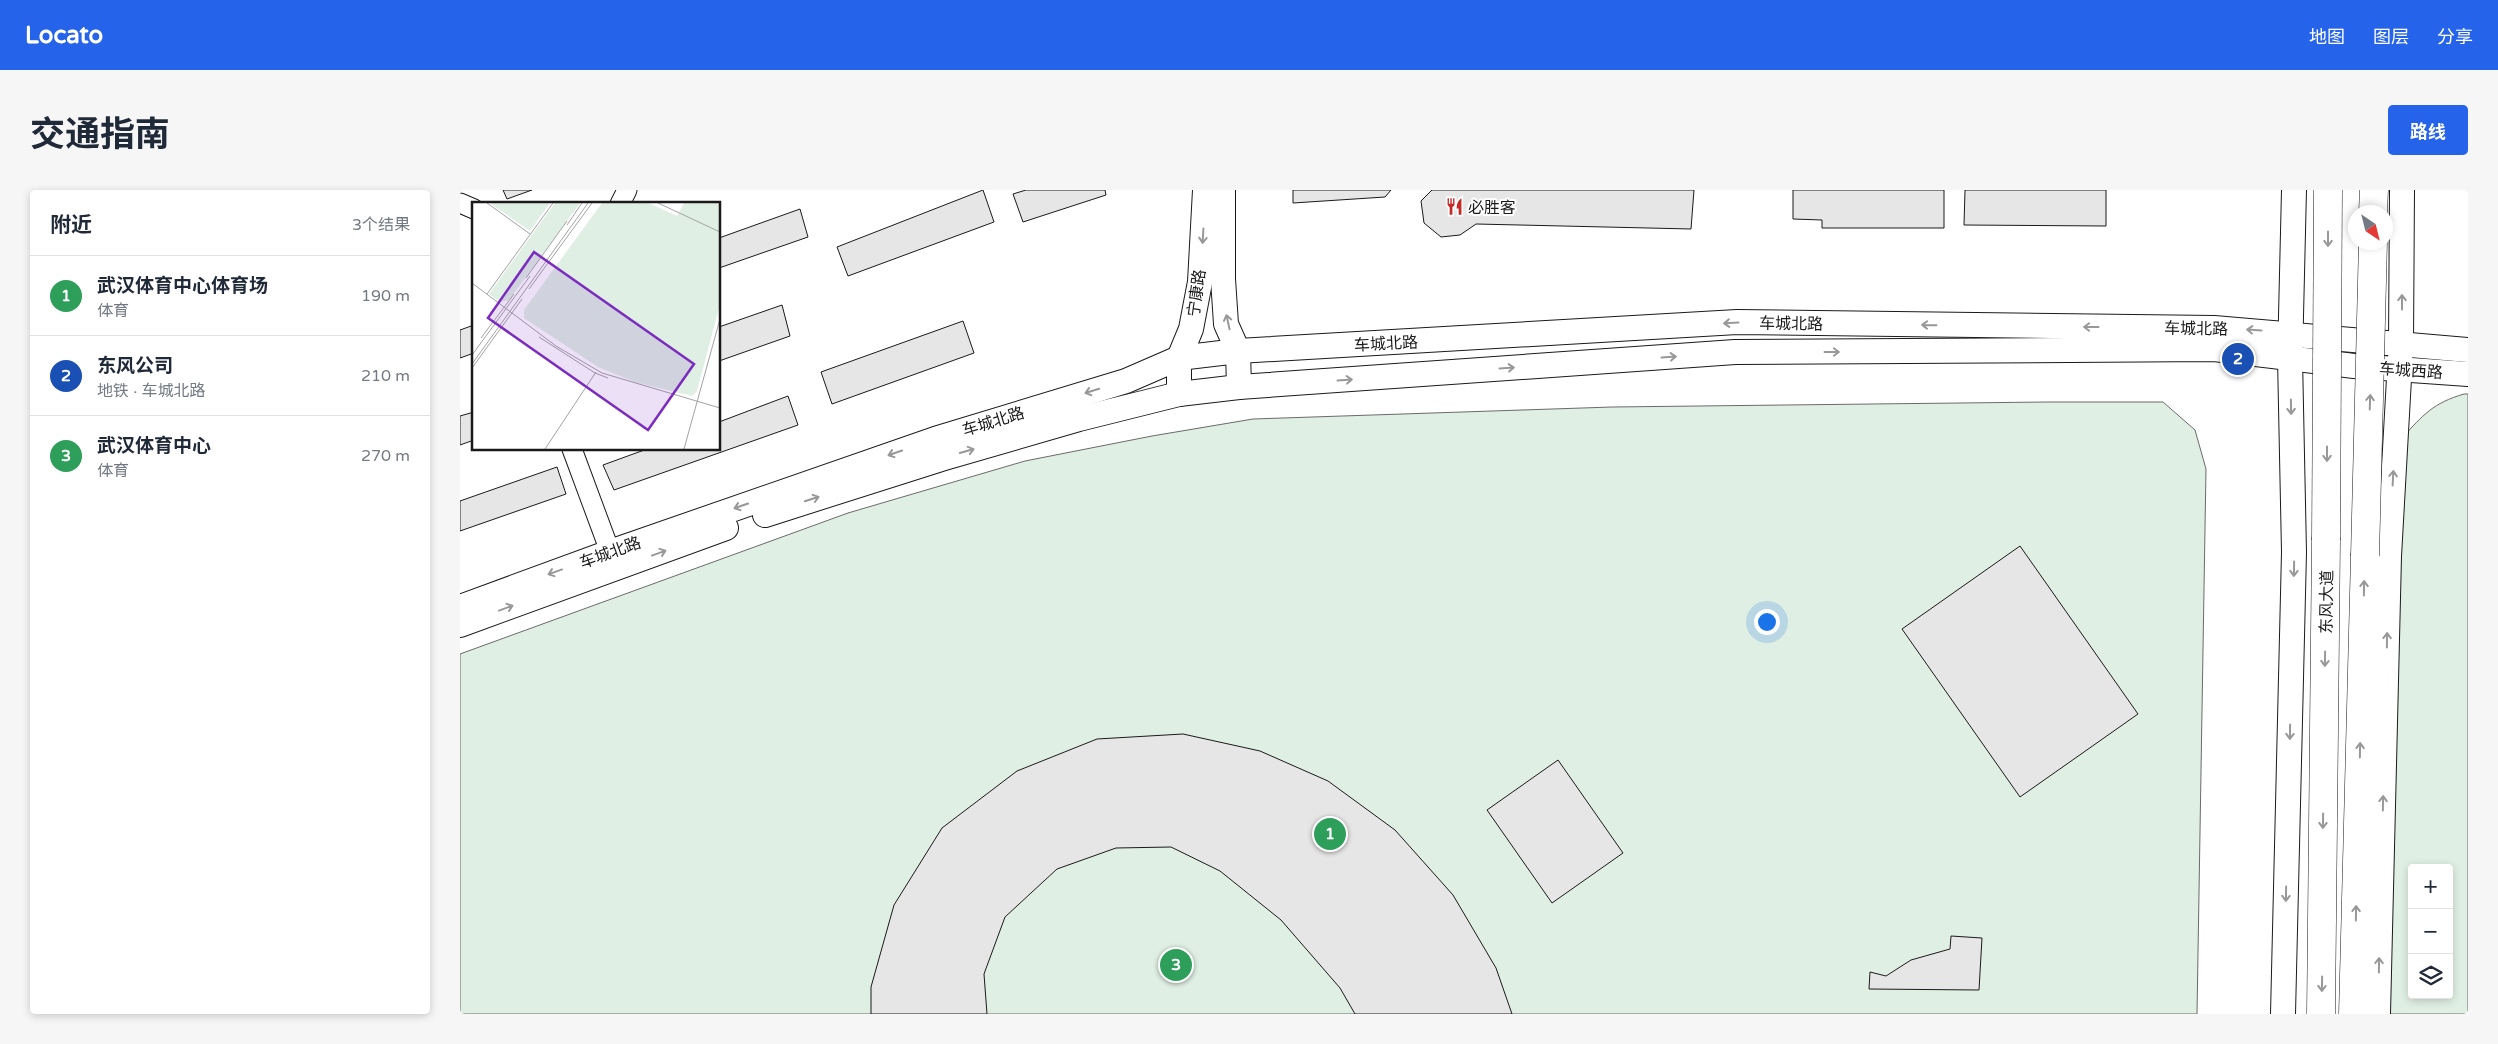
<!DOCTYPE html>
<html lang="zh">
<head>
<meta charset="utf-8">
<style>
  :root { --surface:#fff; --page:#f6f6f7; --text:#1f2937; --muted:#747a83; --line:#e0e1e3; --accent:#2563eb }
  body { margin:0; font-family:"Varela Round","Noto Sans SC",sans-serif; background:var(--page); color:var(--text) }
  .controls { position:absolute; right:15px; bottom:15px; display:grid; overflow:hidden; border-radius:5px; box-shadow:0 2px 8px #0003 }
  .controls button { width:45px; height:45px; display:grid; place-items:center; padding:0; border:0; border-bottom:1px solid var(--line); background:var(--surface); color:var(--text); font:25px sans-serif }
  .compass { position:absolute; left:1888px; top:15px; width:45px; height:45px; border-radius:50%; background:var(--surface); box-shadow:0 2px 8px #0003; rotate:145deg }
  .you { position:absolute; left:1306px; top:431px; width:18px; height:18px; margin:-12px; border:4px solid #fff; border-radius:50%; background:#1a73e8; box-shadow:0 0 0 8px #1a73e833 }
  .badge { display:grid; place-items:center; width:32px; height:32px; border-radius:50%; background:var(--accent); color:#fff; font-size:16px; font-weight:700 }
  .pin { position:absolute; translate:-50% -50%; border:2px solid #fff; box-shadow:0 1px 5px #0006 }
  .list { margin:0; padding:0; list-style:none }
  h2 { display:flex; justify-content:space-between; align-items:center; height:65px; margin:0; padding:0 20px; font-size:21px }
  h2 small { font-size:16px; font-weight:400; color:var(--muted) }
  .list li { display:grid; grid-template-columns:32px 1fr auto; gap:15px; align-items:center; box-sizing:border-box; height:80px; padding:0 20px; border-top:1px solid var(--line) }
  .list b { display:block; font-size:19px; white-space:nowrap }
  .list p { margin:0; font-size:16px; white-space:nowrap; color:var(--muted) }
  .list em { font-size:16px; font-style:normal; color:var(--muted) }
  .icon { flex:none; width:28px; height:28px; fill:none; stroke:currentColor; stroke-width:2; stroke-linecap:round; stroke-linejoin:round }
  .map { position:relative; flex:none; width:2008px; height:824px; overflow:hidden; border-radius:5px }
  header { display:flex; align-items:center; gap:30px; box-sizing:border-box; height:70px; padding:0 25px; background:var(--accent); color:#fff }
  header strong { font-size:24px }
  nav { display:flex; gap:28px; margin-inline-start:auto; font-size:18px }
  .intro { display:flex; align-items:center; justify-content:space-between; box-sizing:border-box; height:120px; padding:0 30px }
  h1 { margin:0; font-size:35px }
  .button { padding:12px 22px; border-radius:5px; background:var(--accent); color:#fff; font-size:18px; font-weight:700 }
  main { display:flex; gap:30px; padding:0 30px }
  aside { flex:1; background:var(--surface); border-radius:5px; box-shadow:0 2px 8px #0003 }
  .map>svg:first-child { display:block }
</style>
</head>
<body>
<header>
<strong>Locato</strong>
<nav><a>地图</a><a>图层</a><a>分享</a></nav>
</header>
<div class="intro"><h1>交通指南</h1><a class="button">路线</a></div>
<main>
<aside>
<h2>附近<small>3个结果</small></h2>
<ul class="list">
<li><span class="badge" style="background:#2e9e5b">1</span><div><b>武汉体育中心体育场</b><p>体育</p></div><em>190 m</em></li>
<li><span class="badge" style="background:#1a4fb4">2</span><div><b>东风公司</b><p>地铁 · 车城北路</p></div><em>210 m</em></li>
<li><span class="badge" style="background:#2e9e5b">3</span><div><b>武汉体育中心</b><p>体育</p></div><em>270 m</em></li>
</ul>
</aside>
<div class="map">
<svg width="2008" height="824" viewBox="0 0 2008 824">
  <rect width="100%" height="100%" fill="#fff"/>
  <g fill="#e0efe3" stroke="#6a6a6a" fill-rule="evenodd">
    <path d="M2004,204h4v620h-87l21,-576c21,-23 31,-35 62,-44zM1952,678h37v127h-37z"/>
    <path d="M1587,212h116l32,28 11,39 -9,545h-1737v-360l388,-141 177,-52 127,-25 101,-17 359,-12z"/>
  </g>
  <g fill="#e6e6e6" stroke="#1a1a1a">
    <path d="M43,0h29l-25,9z"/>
    <path d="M523,0l11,32 -146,54 -11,-29z"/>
    <path d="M566,0h79l1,5 -83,27 -10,-28z"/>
    <path d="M833,0h98l-6,7 -92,6z"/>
    <path d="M972,0h262l-3,39 -215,-5 -16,11 -19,2 -17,-14 -3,-22z"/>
    <path d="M1333,0h151v38h-122v-8l-29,-1z"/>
    <path d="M1505,0h141v36l-142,-1z"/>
    <path d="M340,19l8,28 -89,31v-30z"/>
    <path d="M322,115l8,31 -71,25v-34z"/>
    <path d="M503,131l11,32 -142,51 -11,-32z"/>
    <path d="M14,135v28l-14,5v-28z"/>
    <path d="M328,206l10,29 -184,65 -11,-25 44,-16h72v-27z"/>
    <path d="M14,222v28l-14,5v-29z"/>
    <path d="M97,277l9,27 -106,37v-30z"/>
    <path d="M1560,356l118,168 -118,83 -118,-168z"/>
    <path d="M723,544l77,17 68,30 67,49 58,65 43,73 16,46h-157l-15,-26 -59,-68 -61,-49 -49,-24 -55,1 -59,21 -52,48 -21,57 3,40h-116v-27l23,-82 48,-77 75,-57 80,-32z"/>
    <path d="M1098,570l65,93 -71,50 -65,-93z"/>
    <path d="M1491,746l31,2 -3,52 -110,-1 1,-17 16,4 25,-16 39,-11z"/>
  </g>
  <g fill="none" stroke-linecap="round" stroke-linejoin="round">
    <defs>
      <g id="minor">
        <path d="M0,13l14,6"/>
        <path d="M160,14l7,-14"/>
        <path d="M112,259l43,116"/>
      </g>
      <g id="major">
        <path d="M763,0v89l3,45 12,27 1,36"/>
        <path d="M719,204v-36l12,-29 9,-47 5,-92"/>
        <path d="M305,325l176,-56 138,-40 100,-25 60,-7 496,-35 479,-3 140,17 114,8"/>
        <path d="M0,417l150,-55 325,-113 191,-58 53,-23 59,-7 499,-29 477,6 254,22"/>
        <path d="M0,435l266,-97"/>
        <path d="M1823,824l11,-462 -4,-194 4,-168"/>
        <path d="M1918,824l11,-458 12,-213 1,-153"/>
      </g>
      <g id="highway">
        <path d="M1913,22l1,-22"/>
        <path d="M1861,824l5,-474"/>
        <path d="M1893,824l12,-458"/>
      </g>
    </defs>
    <use href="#minor" stroke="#1a1a1a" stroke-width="21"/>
    <use href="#major" stroke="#1a1a1a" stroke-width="26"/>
    <use href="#highway" stroke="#1a1a1a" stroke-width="29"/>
    <use href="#minor" stroke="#fff" stroke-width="19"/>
    <use href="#major" stroke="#fff" stroke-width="24"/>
    <use href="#highway" stroke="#fff" stroke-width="28"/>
    <defs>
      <g id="highway-bridge">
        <path d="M1866,350l2,-350"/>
        <path d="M1905,366l8,-314"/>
      </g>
    </defs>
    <use href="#highway-bridge" stroke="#1a1a1a" stroke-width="29" stroke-linecap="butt"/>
    <use href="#highway-bridge" stroke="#fff" stroke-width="28"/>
  </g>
  <defs><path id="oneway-shaft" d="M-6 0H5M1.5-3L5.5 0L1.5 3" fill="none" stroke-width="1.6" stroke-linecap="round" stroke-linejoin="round" transform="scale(1.25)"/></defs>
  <g stroke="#989898">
    <use href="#oneway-shaft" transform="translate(743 46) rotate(93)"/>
    <use href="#oneway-shaft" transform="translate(1868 49) rotate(90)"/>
    <use href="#oneway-shaft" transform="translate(1942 112) rotate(-90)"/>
    <use href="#oneway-shaft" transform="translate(768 132) rotate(-102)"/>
    <use href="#oneway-shaft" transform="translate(1271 133) rotate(177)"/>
    <use href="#oneway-shaft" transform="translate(1469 135) rotate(-179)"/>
    <use href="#oneway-shaft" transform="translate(1631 137) rotate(-180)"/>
    <use href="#oneway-shaft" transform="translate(1794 140) rotate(-176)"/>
    <use href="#oneway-shaft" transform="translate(1372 162)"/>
    <use href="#oneway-shaft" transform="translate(1209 167) rotate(-4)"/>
    <use href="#oneway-shaft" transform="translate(1047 178) rotate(-4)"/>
    <use href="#oneway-shaft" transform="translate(885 190) rotate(-4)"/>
    <use href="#oneway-shaft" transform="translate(632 201) rotate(163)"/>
    <use href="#oneway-shaft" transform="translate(1910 212) rotate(-88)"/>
    <use href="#oneway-shaft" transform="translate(1831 217) rotate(89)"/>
    <use href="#oneway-shaft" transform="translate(507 261) rotate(-16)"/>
    <use href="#oneway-shaft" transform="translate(435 263) rotate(161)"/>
    <use href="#oneway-shaft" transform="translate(1867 264) rotate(90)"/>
    <use href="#oneway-shaft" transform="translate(1933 288) rotate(-87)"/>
    <use href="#oneway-shaft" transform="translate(352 309) rotate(-18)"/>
    <use href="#oneway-shaft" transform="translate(281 316) rotate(161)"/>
    <use href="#oneway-shaft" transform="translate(199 363) rotate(-20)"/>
    <use href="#oneway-shaft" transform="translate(1834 379) rotate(91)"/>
    <use href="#oneway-shaft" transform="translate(95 382) rotate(160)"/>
    <use href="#oneway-shaft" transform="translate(1904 398) rotate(-89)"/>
    <use href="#oneway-shaft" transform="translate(46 418) rotate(-20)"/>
    <use href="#oneway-shaft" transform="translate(1927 450) rotate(-89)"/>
    <use href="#oneway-shaft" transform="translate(1865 469) rotate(91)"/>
    <use href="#oneway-shaft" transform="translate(1830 542) rotate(91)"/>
    <use href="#oneway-shaft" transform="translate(1900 560) rotate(-89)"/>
    <use href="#oneway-shaft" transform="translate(1923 613) rotate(-89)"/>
    <use href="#oneway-shaft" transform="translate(1863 631) rotate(91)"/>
    <use href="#oneway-shaft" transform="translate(1826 704) rotate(91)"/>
    <use href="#oneway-shaft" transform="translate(1896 723) rotate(-89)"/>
    <use href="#oneway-shaft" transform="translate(1919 775) rotate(-89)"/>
    <use href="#oneway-shaft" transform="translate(1862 794) rotate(91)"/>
  </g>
  <defs>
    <symbol id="restaurant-bare" viewBox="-9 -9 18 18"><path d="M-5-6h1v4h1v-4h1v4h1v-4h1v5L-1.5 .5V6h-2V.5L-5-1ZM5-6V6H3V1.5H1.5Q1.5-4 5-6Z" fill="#c62828" stroke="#fff" stroke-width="2.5" paint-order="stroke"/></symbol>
  </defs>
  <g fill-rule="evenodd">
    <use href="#restaurant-bare" x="982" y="4" width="25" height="25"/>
  </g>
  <g text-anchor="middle" stroke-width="4" stroke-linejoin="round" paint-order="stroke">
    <g font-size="16" fill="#1a1a1a" stroke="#fff" text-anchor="start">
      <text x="1008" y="23">必胜客</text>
    </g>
    <g font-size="16" fill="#1a1a1a" stroke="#fff">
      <text transform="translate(736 103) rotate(-82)" y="6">宁康路</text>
      <text transform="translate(1331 133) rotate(1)" y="6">车城北路</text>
      <text transform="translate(1736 138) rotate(1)" y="6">车城北路</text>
      <text transform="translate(926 153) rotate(-3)" y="6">车城北路</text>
      <text transform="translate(1951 180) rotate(4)" y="6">车城西路</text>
      <text transform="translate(533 231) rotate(-17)" y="6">车城北路</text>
      <text transform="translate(150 362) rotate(-20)" y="6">车城北路</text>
      <text transform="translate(1866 412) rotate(-89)" y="6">东风大道</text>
    </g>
  </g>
  <g transform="translate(12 12)">
    <rect width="248" height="248" fill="#fff"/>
    <path d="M18,1h60l-20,28zM83,1h25l-71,97 -9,2 -11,-8zM130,1h47l28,13 7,-13h35v105l-22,83 -5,5 -57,-14 -37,-15 -74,-49v-8z" fill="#e0efe3"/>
    <path fill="none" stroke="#a3a3a3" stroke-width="1" d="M15,1l43,31M186,1l62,29M95,23l15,-22M54,76l41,-57M0,81l84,63 46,27 118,35M57,87l63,-86M15,92l66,-91M67,135l56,36 13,5M9,136l33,-44M0,153l58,-79M0,162l116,-161M0,166l50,-69M73,247l51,-77M212,247l36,-130"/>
    <path fill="#7b2cbf" fill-opacity="0.15" stroke="#7b2cbf" stroke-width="2.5" d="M62,50l160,112 -46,66 -160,-112z"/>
    <rect width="248" height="248" fill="none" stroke="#1a1a1a" stroke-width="2.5"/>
  </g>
</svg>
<div class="controls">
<button>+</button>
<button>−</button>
<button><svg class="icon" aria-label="layers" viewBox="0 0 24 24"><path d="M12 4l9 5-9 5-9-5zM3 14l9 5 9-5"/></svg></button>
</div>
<svg class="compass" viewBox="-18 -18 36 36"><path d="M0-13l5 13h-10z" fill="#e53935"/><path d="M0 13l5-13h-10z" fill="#747a83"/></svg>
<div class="you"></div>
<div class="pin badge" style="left:870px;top:644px;background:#2e9e5b">1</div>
<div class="pin badge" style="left:1778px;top:169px;background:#1a4fb4">2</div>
<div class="pin badge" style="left:716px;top:775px;background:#2e9e5b">3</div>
</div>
</main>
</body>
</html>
